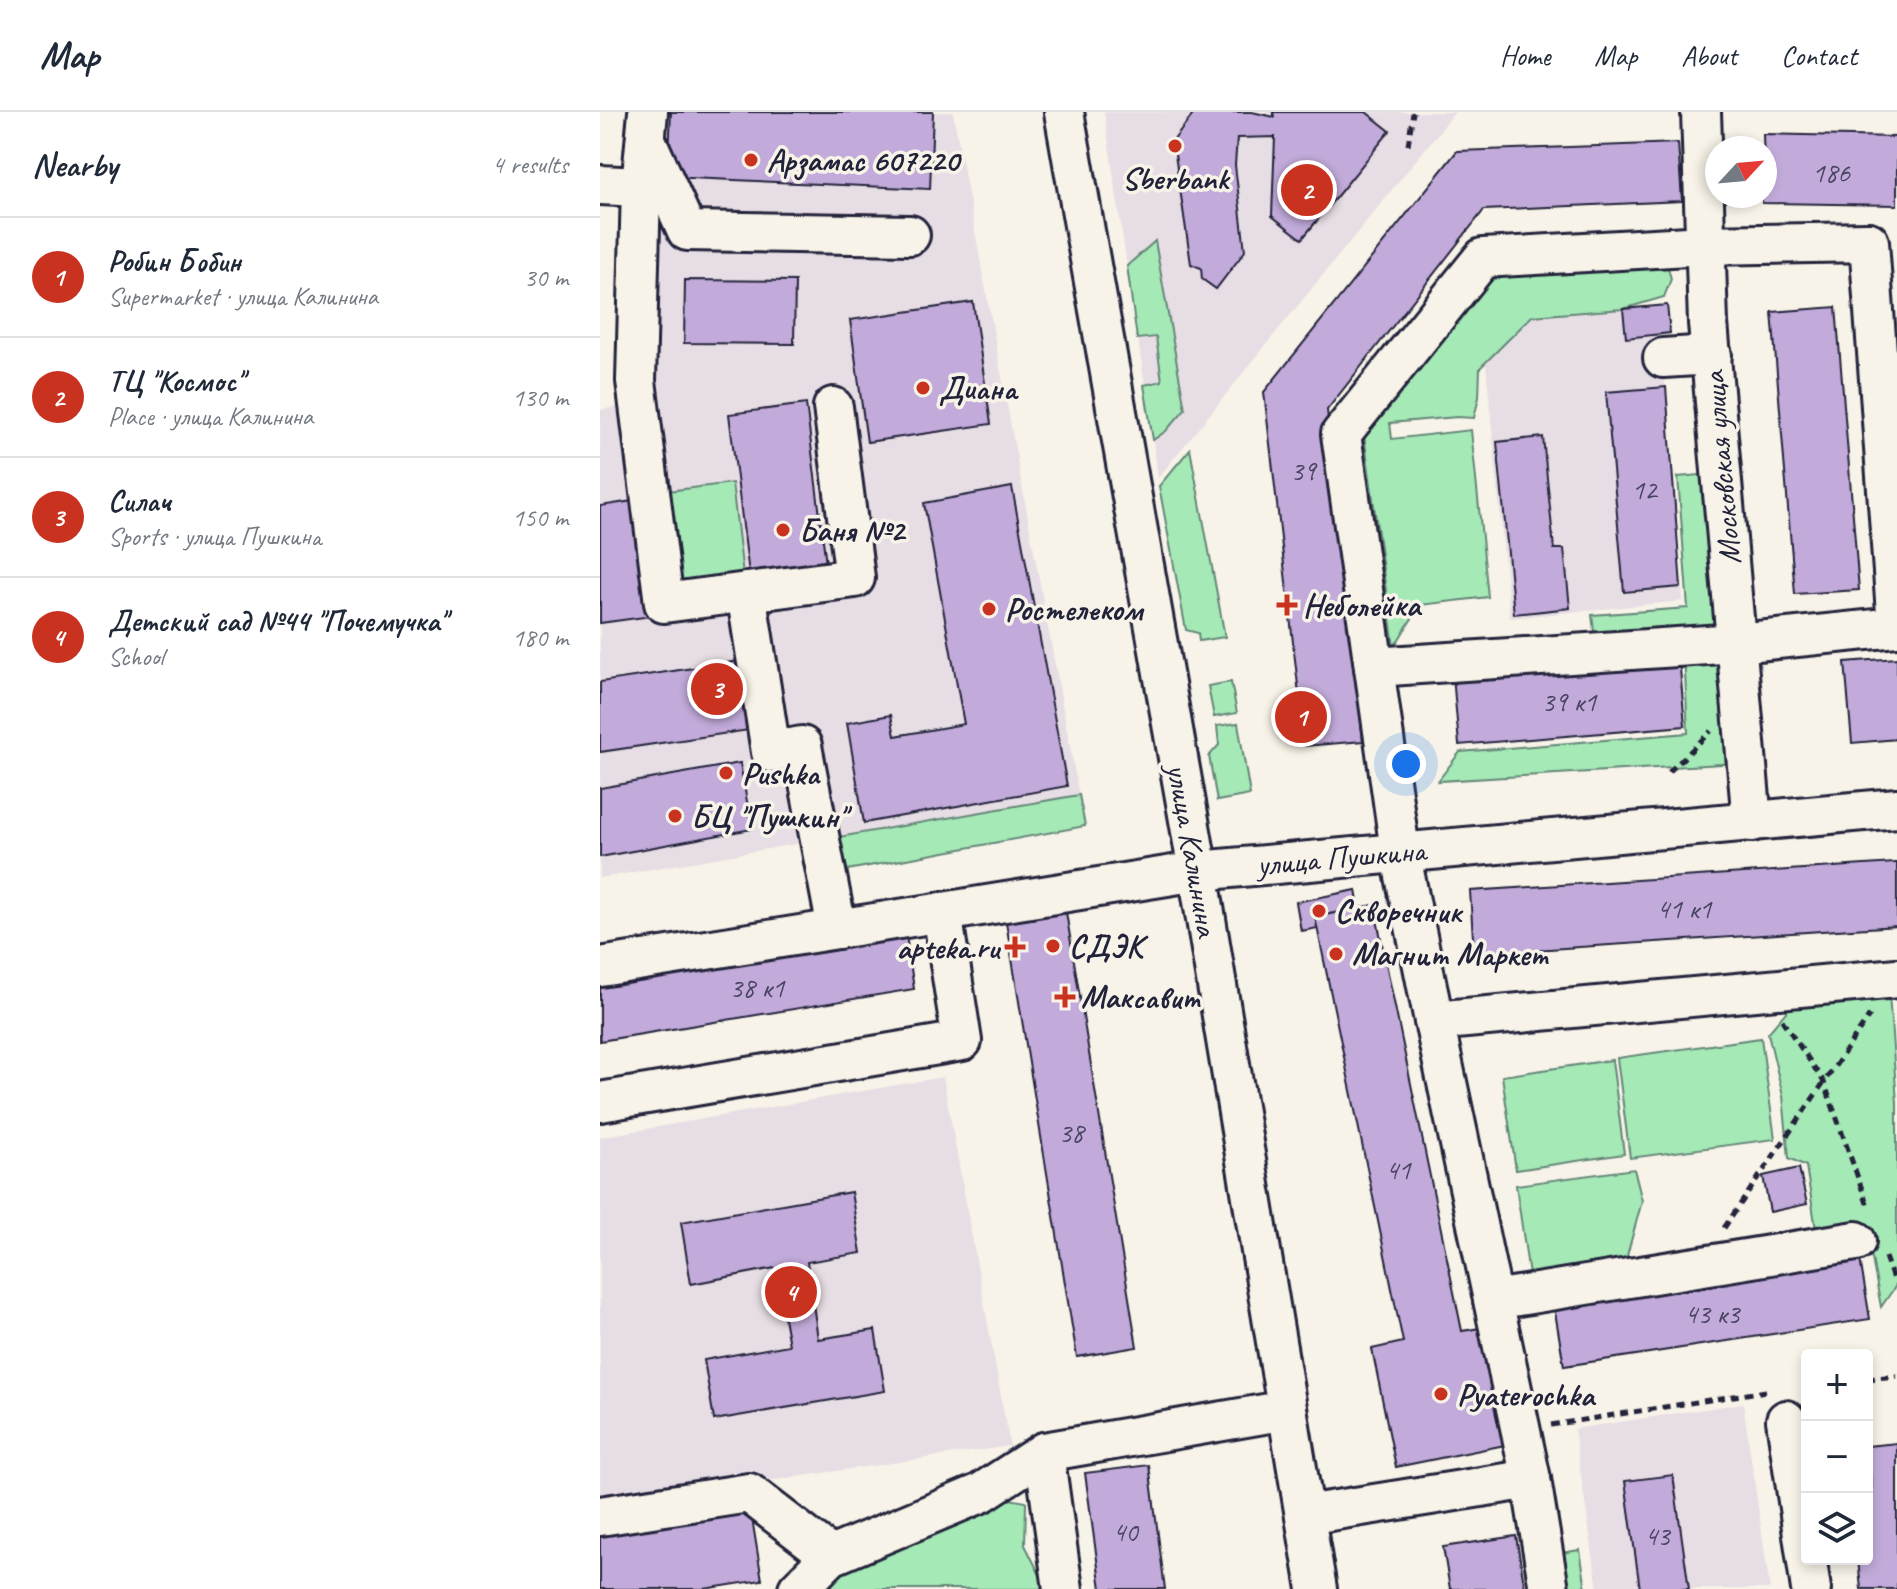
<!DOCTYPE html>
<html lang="en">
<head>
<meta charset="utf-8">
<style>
  :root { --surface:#fff; --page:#f2f2f3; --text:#1f2937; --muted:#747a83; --line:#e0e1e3; --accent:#c8321e }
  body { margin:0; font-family:Caveat,sans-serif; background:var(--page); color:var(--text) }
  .controls { position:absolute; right:24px; bottom:24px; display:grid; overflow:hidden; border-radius:8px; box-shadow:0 4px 12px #0003 }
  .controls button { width:72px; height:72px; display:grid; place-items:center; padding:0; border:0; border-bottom:2px solid var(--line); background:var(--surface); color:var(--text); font:40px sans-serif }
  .compass { position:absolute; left:1105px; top:24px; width:72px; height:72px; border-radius:50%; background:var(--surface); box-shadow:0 4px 12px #0003; rotate:64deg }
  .you { position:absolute; left:806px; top:652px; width:28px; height:28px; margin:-20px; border:6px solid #fff; border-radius:50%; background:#1a73e8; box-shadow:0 0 0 12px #1a73e833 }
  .badge { display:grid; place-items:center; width:52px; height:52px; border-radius:50%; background:var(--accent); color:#fff; font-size:26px; font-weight:700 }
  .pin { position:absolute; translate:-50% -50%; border:4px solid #fff; box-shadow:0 2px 8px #0006 }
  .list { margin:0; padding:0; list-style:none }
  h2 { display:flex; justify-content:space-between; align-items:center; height:104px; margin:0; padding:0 32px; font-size:34px }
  h2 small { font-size:26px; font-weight:400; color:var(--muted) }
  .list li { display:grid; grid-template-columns:52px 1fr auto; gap:24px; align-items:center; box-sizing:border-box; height:120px; padding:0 32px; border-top:2px solid var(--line) }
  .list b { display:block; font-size:30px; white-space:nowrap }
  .list p { margin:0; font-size:26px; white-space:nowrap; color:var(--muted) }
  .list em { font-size:26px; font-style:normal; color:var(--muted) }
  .icon { flex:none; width:44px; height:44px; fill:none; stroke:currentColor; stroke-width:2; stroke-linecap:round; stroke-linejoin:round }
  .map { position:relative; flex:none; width:1297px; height:1477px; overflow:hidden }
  header { display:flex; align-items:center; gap:48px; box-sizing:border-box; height:112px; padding:0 40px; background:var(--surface); border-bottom:2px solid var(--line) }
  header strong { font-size:38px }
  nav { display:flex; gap:44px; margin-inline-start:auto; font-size:28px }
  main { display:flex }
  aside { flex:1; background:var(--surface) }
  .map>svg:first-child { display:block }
</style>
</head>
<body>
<header>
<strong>Map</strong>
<nav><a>Home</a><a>Map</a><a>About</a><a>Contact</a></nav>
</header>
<main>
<aside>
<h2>Nearby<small>4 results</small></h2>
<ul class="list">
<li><span class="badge">1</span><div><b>Робин Бобин</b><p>Supermarket · улица Калинина</p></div><em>30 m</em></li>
<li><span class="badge">2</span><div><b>ТЦ &quot;Космос&quot;</b><p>Place · улица Калинина</p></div><em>130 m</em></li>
<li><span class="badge">3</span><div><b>Силач</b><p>Sports · улица Пушкина</p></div><em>150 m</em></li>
<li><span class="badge">4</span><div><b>Детский сад №44 &quot;Почемучка&quot;</b><p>School</p></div><em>180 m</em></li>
</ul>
</aside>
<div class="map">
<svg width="1297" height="1477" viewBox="0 0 1297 1477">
  <rect width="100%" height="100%" fill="#f7f3e8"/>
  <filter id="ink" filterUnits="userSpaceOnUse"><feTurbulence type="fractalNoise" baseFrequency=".0125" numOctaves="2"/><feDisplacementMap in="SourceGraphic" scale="16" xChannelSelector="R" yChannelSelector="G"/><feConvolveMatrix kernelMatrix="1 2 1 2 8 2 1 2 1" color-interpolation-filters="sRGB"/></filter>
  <g filter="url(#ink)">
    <g fill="#e7dde4">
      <path d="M62,0h291l126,683 -479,83v-468l52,-9z"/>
      <path d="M504,0h351l-297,366 -5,-38z"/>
      <path d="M1023,197l3,29 35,-4 22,267 -173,17 -24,-254 47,-49z"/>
      <path d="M343,965l67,369 -410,59v-368z"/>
      <path d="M1143,1291l27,186h-172l-24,-160z"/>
    </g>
    <g fill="#a5eab6" stroke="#648678" stroke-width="2">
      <path d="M555,129l30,168 -19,22 -13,9 -9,-55 18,-4 -6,-44 -19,2 -10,-73z"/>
      <path d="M1067,152l4,15 -7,18 -41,12 -91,7 -52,52 -1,29 -5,21 -17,-1 -67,6 2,16 79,-9 17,167 -77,9 3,9 -20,32 -31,-219 129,-156z"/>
      <path d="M590,337l35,188 -26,4 -1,-8 -12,-3 -27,-144z"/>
      <path d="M1112,362l12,156 -129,9 -3,-24 96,-7 -10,-131z"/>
      <path d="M132,371l12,100 -74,10 -2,-102z"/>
      <path d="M1129,537l9,114 -300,18 22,-29 228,-19 -4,-80z"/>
      <path d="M631,570l6,31 -23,4 -6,-31z"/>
      <path d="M638,611l12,72 -33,6 -8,-45 10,-11 -2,-19z"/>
      <path d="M479,683l6,31 -238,44 -8,-33z"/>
      <path d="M1289,882l8,109v181l-16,23 -13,-70 -52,-8 -10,-63 -17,-8 -6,-62 -15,-63 23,-27z"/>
      <path d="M1161,926l14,101 -145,19 -13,-100z"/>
      <path d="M1012,948l12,94 -108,16 -14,-94z"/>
      <path d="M1034,1057l8,32 -19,69 -93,12 -14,-97z"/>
      <path d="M398,1385l28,5 -1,43 22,44h-216l6,-20z"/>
      <path d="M980,1438l6,39h-32l-5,-34z"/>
    </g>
    <g fill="#c2abda" stroke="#22223b" stroke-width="2">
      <path d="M71,0h262l-3,77 -262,-12z"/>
      <path d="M595,0h57l22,5 -1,-5h93l24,19 -88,108 -30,-23 3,-79 -38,1 -2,27 10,86 -29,38 -14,-10 -1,-11 -10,-4 -18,-123z"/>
      <path d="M1163,22l134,3v68l-135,-2v-7h3z"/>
      <path d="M1078,31l4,58 -198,9 -157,200 36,331 -58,5 -41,-354 193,-241z"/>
      <path d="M85,168l110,1 -1,63 -110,-1z"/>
      <path d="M373,190l18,122 -124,18 -17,-122z"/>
      <path d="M1067,193l3,28 -44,5 -3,-29z"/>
      <path d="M1236,195l23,283 -64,4 -23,-282z"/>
      <path d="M1066,275l15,200 -57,5 -18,-200z"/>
      <path d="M206,292l21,168 -77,10 -21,-168z"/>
      <path d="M943,325l11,112h10l6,59 -56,6 -17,-172z"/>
      <path d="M412,375l55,299 -203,37 -17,-100 44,-8 4,21 69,-12 -40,-221z"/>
      <path d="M33,389l19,115 -52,7v-117z"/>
      <path d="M1079,545l6,69 -226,19 -6,-69z"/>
      <path d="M1297,546v81l-45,4 -7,-81z"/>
      <path d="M146,548l10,69 -156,23v-70z"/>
      <path d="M140,651l12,66 -152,28v-69z"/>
      <path d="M1295,751h2v63l-423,28 -4,-63z"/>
      <path d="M756,778l3,18 -44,9 3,11 -17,3 -5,-29z"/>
      <path d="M774,793l88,426 24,-4 24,117 -114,23 -24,-118 31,-7 -88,-425z"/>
      <path d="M465,794l72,441 -60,10 -72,-441z"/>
      <path d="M306,823l8,54 -314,52v-55z"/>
      <path d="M1199,1056l8,36 -37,8 -7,-36z"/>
      <path d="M251,1080l10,61 -54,9 11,77 57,-9 10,61 -171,29 -10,-60 85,-15 -14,-77 -84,16 -10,-62z"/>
      <path d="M1260,1147l10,60 -306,47 -10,-60z"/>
      <path d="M1297,1331v146h-36l-3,-30h9v-71h5l-5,-42z"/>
      <path d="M549,1353l16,124h-64l-16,-116z"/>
      <path d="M1073,1363l16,114h-49l-15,-108z"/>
      <path d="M151,1400l11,68 -58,9h-104v-54z"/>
      <path d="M916,1424l9,53h-75l-7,-42z"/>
    </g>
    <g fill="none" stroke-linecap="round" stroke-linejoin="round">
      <defs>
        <g id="minor">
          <path d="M48,0l-7,75 -5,194 28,222 191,-25 -22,-171"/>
          <path d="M464,0l134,759 119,718"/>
          <path d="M1101,0l7,211 44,499"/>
          <path d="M47,30l40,89 223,4"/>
          <path d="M0,73l41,2"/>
          <path d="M1063,246l49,-3"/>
          <path d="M146,480l25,160 31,-6 35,183"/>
          <path d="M1297,515l-28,-385 -164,3 -222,13 -142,176 59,417 34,170 463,-43"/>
          <path d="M774,555l363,-24 159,-16"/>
          <path d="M0,855l598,-96 699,-63"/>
          <path d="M834,909l97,458"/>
          <path d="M0,990l362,-61 -20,-129"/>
          <path d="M893,1188l363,-59"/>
          <path d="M1186,1308l25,169"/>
          <path d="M444,1340l19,137"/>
          <path d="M705,1403l226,-36 18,110"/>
          <path d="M0,1404l149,-23 82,63"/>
          <path d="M198,1477l33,-33 150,-63 63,-41 243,-42"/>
        </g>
      </defs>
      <use href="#minor" stroke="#22223b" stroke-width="44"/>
      <g stroke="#22223b" stroke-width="5" stroke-dasharray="8 6" stroke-linecap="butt">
        <path d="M808,33l5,-33"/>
        <path d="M1069,660l42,-41"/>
        <path d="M1182,908l42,62 45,127"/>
        <path d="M1124,1116l146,-213"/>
        <path d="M1285,1145l9,25 3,1"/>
        <path d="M1267,1267l30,-3"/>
        <path d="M951,1313l215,-34"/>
      </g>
      <use href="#minor" stroke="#f7f3e8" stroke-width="38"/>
    </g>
  </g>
  <g fill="#c8321e" stroke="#f7f3e8" stroke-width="3">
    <circle cx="575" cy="34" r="8"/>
    <circle cx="151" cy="48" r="8"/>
    <circle cx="323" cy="276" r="8"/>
    <circle cx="183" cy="418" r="8"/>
    <path d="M683 481h8v8h8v8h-8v8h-8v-8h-8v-8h8z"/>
    <circle cx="389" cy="497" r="8"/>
    <circle cx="126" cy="661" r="8"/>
    <circle cx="75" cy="704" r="8"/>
    <circle cx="719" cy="799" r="8"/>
    <circle cx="453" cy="834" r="8"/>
    <path d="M411 823h8v8h8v8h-8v8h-8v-8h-8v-8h8z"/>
    <circle cx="736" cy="842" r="8"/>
    <path d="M461 873h8v8h8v8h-8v8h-8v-8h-8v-8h8z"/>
    <circle cx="841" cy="1282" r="8"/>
  </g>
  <g text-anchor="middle" stroke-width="7" stroke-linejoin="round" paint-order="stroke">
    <g font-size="28" fill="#4a4463">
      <text x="1231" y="70">186</text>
      <text x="703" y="368">39</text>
      <text x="1044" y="387">12</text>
      <text x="969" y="599">39 к1</text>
      <text x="1084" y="806">41 к1</text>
      <text x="157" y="885">38 к1</text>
      <text x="471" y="1030">38</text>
      <text x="798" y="1067">41</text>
      <text x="1112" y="1211">43 к3</text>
      <text x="525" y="1429">40</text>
      <text x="1057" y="1433">43</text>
    </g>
    <g font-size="32" font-weight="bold" fill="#22223b" stroke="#f7f3e8" text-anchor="start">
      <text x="167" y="59">Арзамас 607220</text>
      <text x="575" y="77" text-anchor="middle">Sberbank</text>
      <text x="339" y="287">Диана</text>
      <text x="199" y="429">Баня №2</text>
      <text x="703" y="504">Неболейка</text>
      <text x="405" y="508">Ростелеком</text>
      <text x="142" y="672">Pushka</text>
      <text x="91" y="715">БЦ "Пушкин"</text>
      <text x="735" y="810">Скворечник</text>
      <text x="469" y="845">СДЭК</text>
      <text x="399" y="846" text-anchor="end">apteka.ru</text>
      <text x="752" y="853">Магнит Маркет</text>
      <text x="481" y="896">Максавит</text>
      <text x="857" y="1293">Pyaterochka</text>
    </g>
    <g font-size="32" fill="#22223b" stroke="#f7f3e8">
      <text transform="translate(1121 356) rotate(-95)" y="11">Московская улица</text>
      <text transform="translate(593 738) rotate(80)" y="11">улица Калинина</text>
      <text transform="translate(741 745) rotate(-5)" y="11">улица Пушкина</text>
    </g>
  </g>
</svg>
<div class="controls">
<button>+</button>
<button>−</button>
<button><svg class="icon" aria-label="layers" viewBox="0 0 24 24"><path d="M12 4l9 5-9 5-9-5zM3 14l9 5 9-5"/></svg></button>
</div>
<svg class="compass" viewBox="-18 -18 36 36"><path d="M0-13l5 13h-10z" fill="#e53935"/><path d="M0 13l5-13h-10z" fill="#747a83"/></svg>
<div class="you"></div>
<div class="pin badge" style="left:701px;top:605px">1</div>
<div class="pin badge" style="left:707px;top:78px">2</div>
<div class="pin badge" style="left:117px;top:577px">3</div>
<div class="pin badge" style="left:191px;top:1180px">4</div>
</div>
</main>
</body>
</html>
